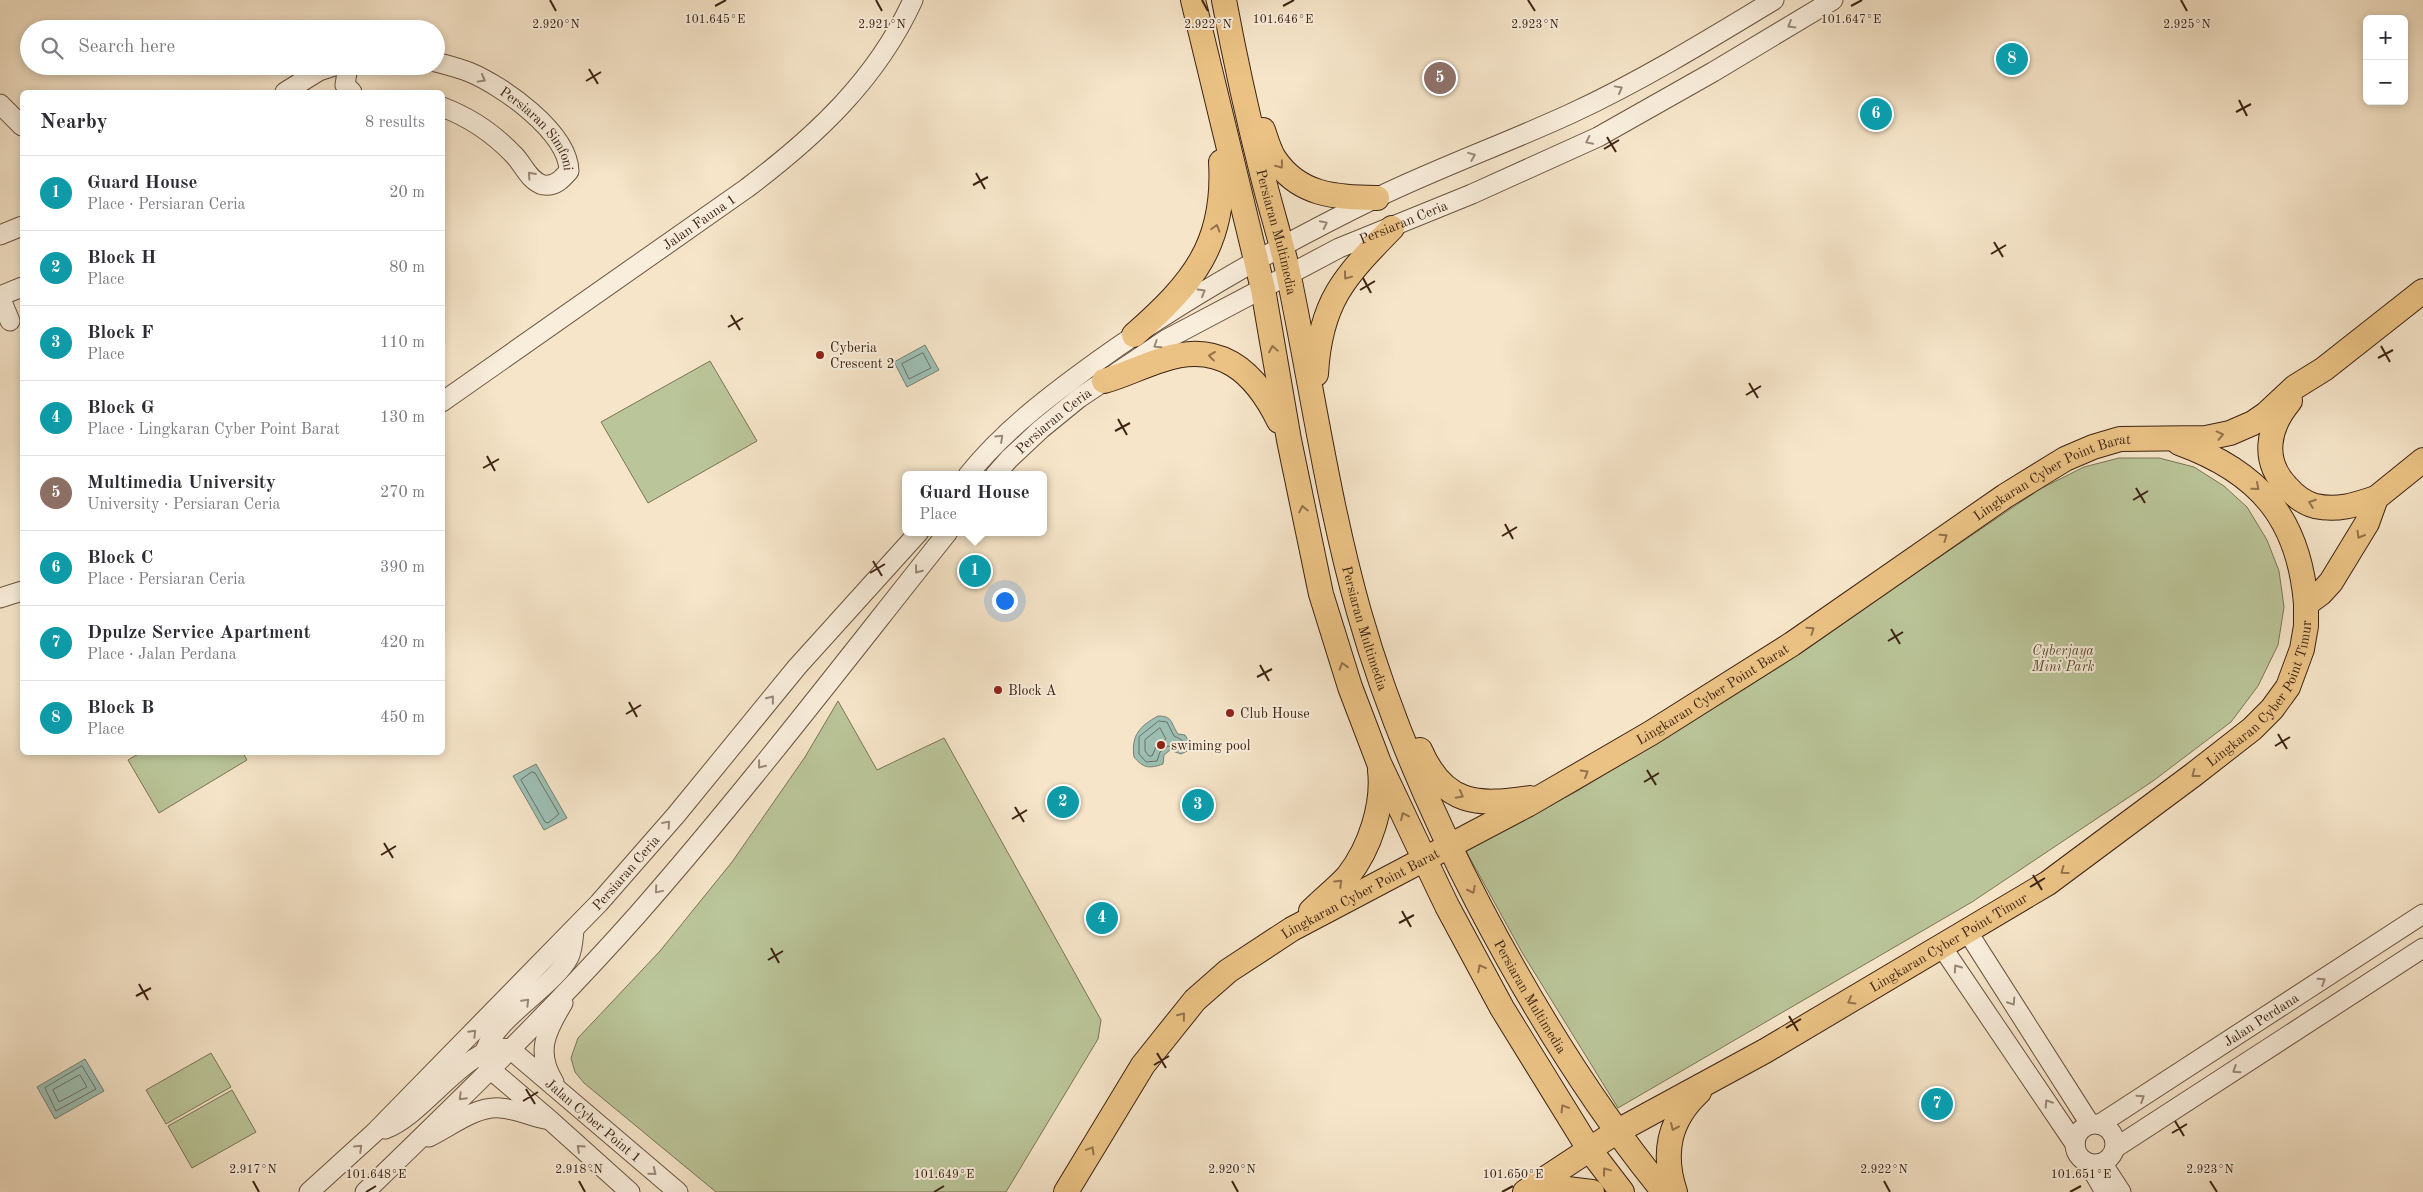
<!DOCTYPE html>
<html lang="en">
<head>
<meta charset="utf-8">
<style>
  :root { --surface:#fff; --page:#f2f2f3; --text:#2b2b33; --muted:#7c7c81; --line:#e1e1e2; --accent:#1a73e8 }
  body { margin:0; font-family:"Old Standard TT",serif; background:var(--page); color:var(--text) }
  .controls { position:absolute; right:15px; top:15px; display:grid; overflow:hidden; border-radius:8px; box-shadow:0 2px 8px #0003 }
  .controls button { width:45px; height:45px; display:grid; place-items:center; padding:0; border:0; border-bottom:1px solid var(--line); background:var(--surface); color:var(--text); font:25px sans-serif }
  .you { position:absolute; left:1004px; top:600px; width:18px; height:18px; margin:-12px; border:4px solid #fff; border-radius:50%; background:#1a73e8; box-shadow:0 0 0 8px #1a73e833 }
  .badge { display:grid; place-items:center; width:32px; height:32px; border-radius:50%; background:var(--accent); color:#fff; font-size:16px; font-weight:700 }
  .pin { position:absolute; translate:-50% -50%; border:2px solid #fff; box-shadow:0 1px 5px #0006 }
  .popup { position:absolute; left:902px; top:471px; width:145px; height:65px; box-sizing:border-box; display:grid; place-content:center; border-radius:8px; background:var(--surface); filter:drop-shadow(0 1px 4px #0005); font-size:16px; white-space:nowrap; color:var(--muted) }
  .popup b { font-size:19px; color:var(--text) }
  .popup::after { content:''; position:absolute; left:50%; top:100%; margin-left:-10px; border:10px solid transparent; border-top-color:var(--surface) }
  .list { margin:0; padding:0; list-style:none }
  h2 { display:flex; justify-content:space-between; align-items:center; height:65px; margin:0; padding:0 20px; font-size:21px }
  h2 small { font-size:16px; font-weight:400; color:var(--muted) }
  .list li { display:grid; grid-template-columns:32px 1fr auto; gap:15px; align-items:center; box-sizing:border-box; height:75px; padding:0 20px; border-top:1px solid var(--line) }
  .list b { display:block; font-size:19px; white-space:nowrap }
  .list p { margin:0; font-size:16px; white-space:nowrap; color:var(--muted) }
  .list em { font-size:16px; font-style:normal; color:var(--muted) }
  .icon { flex:none; width:28px; height:28px; fill:none; stroke:currentColor; stroke-width:2; stroke-linecap:round; stroke-linejoin:round }
  .map { position:relative; flex:none; width:2423px; height:1192px; overflow:hidden }
  .search { position:absolute; background:var(--surface); box-shadow:0 2px 8px #0003; left:20px; top:20px; width:425px; height:55px; display:flex; align-items:center; gap:12px; box-sizing:border-box; padding:0 18px; border-radius:28px; color:var(--muted); font-size:19px }
  .panel { position:absolute; background:var(--surface); box-shadow:0 2px 8px #0003; left:20px; top:90px; width:425px; height:665px; border-radius:8px }
  .map>svg:first-child { display:block }
</style>
</head>
<body>
<div class="map">
<svg width="2423" height="1192" viewBox="0 0 2423 1192">
  <rect width="100%" height="100%" fill="#f6e5c9"/>
  <filter id="stains"><feTurbulence type="fractalNoise" baseFrequency=".004" numOctaves="4"/><feColorMatrix values="0 0 0 0 .2 0 0 0 0 .09 0 0 0 0 .02 0 0 0 .5 -.17"/></filter>
  <radialGradient id="worn" r=".72"><stop offset=".6" stop-color="#630" stop-opacity="0"/><stop offset="1" stop-color="#630" stop-opacity=".3"/></radialGradient>
  <g fill="#bac599" stroke="#7b7456">
    <path d="M710,361l47,80 -109,62 -47,-81z"/>
    <path d="M2119,458h40l35,9 30,19 23,21 20,33 12,31 5,36 -6,38 -20,41 -27,36 -78,59 -181,121 -354,206 -95,-154 -57,-103 113,-61 170,-104 291,-197 44,-22z"/>
    <path d="M838,701l39,69 67,-32 157,282 -3,19 -92,153h-290l-132,-109 -9,-11 -4,-14 7,-20 82,-87 72,-89 73,-105z"/>
    <path d="M243,753l4,7 -88,53 -31,-53 12,-7z"/>
    <path d="M211,1053l20,34 -65,37 -20,-34z"/>
    <path d="M232,1090l24,42 -64,36 -24,-42z"/>
  </g>
  <g fill="#9dbfb4" stroke="#768174">
    <path d="M925,345l14,25 -32,17 -13,-25z"/>
    <path d="M1158,716c15,0 12,6 20,18l7,1 4,7v8l-8,4 -11,-4 -6,5 -1,9c-14,5 -20,4 -29,-7 -3,-22 6,-31 24,-41z"/>
    <path d="M536,764l31,54 -23,12 -31,-54z"/>
    <path d="M85,1059l19,32 -49,28 -18,-32z"/>
  </g>
  <g fill="none" stroke-linecap="round" stroke-linejoin="round">
    <g stroke="#6c7164" stroke-width="1">
      <path d="M923,353l8,15 -22,11 -7,-15z"/>
      <path d="M1159,721l8,1 7,14 8,4 2,6 -3,2 -13,-2 -8,6 -3,9 -11,1 -7,-8v-17z"/>
      <path d="M1160,728l6,11 -10,8 -4,9h-3l-4,-5v-11z"/>
      <path d="M532,772l3,1 24,41 -11,9 -3,-1 -24,-42z"/>
      <path d="M82,1066l14,23 -40,22 -11,-23z"/>
      <path d="M80,1075l7,12 -28,15 -6,-12z"/>
    </g>
    <defs>
      <g id="minor">
        <path id="s1" d="M436,62c11,3 23,6 33,10 34,14 99,60 100,99 -7,8 -14,16 -26,14 -14,-4 -20,-21 -29,-30 -20,-21 -45,-38 -72,-48"/>
        <path d="M351,66l-4,6 -2,13 7,7"/>
        <path d="M285,92l34,-21 15,-5"/>
        <path d="M0,104l22,22"/>
        <path d="M0,235l22,-9"/>
        <path d="M0,296l22,-9"/>
        <path d="M0,297l10,24"/>
        <path id="s2" d="M442,402l305,-214c69,-52 130,-109 166,-188"/>
        <path d="M968,475c37,-46 84,-81 131,-115 88,-63 181,-115 277,-162 64,-31 131,-55 196,-85 69,-32 136,-73 202,-113"/>
        <path id="s3" d="M995,475l14,-16 32,-30 38,-31 88,-59 172,-91 133,-54 126,-57 115,-65 120,-72"/>
        <path d="M0,598l22,-7"/>
        <path d="M574,930c-1,9 -1,19 -5,27 -16,31 -80,64 -85,99l6,13 61,52 79,71"/>
        <path d="M1967,931l123,193"/>
        <path d="M1942,947l133,197"/>
        <path d="M554,1082c-19,-30 -8,-51 9,-79"/>
        <circle cx="2095" cy="1144" r="20"/>
        <path id="s4" d="M2100,1124l323,-210"/>
        <path id="s5" d="M385,1129c40,-14 84,-89 125,-80l168,143"/>
        <path d="M429,1137c21,-10 46,-31 71,-29 16,1 30,8 45,11"/>
        <path d="M2115,1148l308,-200"/>
        <path d="M2088,1163l17,29"/>
        <path d="M2102,1163l19,29"/>
        <path id="s6" d="M309,1192l66,-60 224,-229 77,-88 121,-148 122,-135"/>
        <path d="M365,1192c93,-90 187,-181 273,-278 108,-123 208,-254 310,-382"/>
      </g>
      <g id="major">
        <path d="M1193,0l70,289 26,151 32,154 29,93 29,76 35,74 33,69 55,102 87,141 33,43"/>
        <path id="s7" d="M1224,0c11,59 24,118 39,177 8,33 19,66 26,100 23,111 39,225 70,335 29,102 71,199 120,293 53,101 112,198 185,287"/>
        <path d="M1263,130c3,9 6,20 11,28 25,38 61,39 103,40"/>
        <path d="M1134,335c59,-52 92,-91 87,-173"/>
        <path d="M1316,374c4,-72 28,-97 76,-146"/>
        <path d="M1104,381c21,-6 38,-15 58,-21 58,-20 93,12 117,61"/>
        <path d="M2290,401c-22,26 -29,59 -3,86 7,8 17,16 28,19 22,5 40,-1 61,-8"/>
        <path d="M2179,443c80,29 120,75 127,161"/>
        <path d="M1420,750c24,55 57,56 110,48"/>
        <path d="M1311,911c12,-12 26,-23 37,-35 22,-28 36,-71 32,-106"/>
        <path id="s8" d="M1066,1192l77,-127 52,-65 33,-29 64,-42 235,-124 124,-72 141,-89 213,-148 60,-37 28,-12 27,-8 86,-1 24,-5 23,-10 13,-9 29,-27 29,-18 99,-78"/>
        <path id="s9" d="M1525,1192l91,-60 149,-81 283,-168 145,-108 59,-46 20,-20 16,-22 14,-38 4,-23v-22l15,-11 10,-11 36,-59 9,-25 47,-38"/>
        <path d="M1541,1192l18,-4 33,4"/>
        <path d="M1675,1192c-13,-39 -6,-72 24,-100"/>
      </g>
    </defs>
    <use href="#minor" stroke="#6a5440" stroke-width="21"/>
    <use href="#major" stroke="#3c2313" stroke-width="26"/>
    <use href="#minor" stroke="#f9eedc" stroke-width="19"/>
    <use href="#major" stroke="#ebc284" stroke-width="24"/>
  </g>
  <defs><path id="oneway-chevron" d="M-2-3.5L2.5 0L-2 3.5" fill="none" stroke-width="1.6" stroke-linecap="round" stroke-linejoin="round" transform="scale(1.25)"/></defs>
  <g stroke="#9a8878">
    <use href="#oneway-chevron" transform="translate(1791 25) rotate(149)"/>
    <use href="#oneway-chevron" transform="translate(482 79) rotate(29)"/>
    <use href="#oneway-chevron" transform="translate(1619 89) rotate(-29)"/>
    <use href="#oneway-chevron" transform="translate(1589 141) rotate(154)"/>
    <use href="#oneway-chevron" transform="translate(1472 156) rotate(-22)"/>
    <use href="#oneway-chevron" transform="translate(531 175) rotate(-132)"/>
    <use href="#oneway-chevron" transform="translate(1324 224) rotate(-26)"/>
    <use href="#oneway-chevron" transform="translate(1202 292) rotate(-30)"/>
    <use href="#oneway-chevron" transform="translate(1157 345) rotate(147)"/>
    <use href="#oneway-chevron" transform="translate(1000 438) rotate(-43)"/>
    <use href="#oneway-chevron" transform="translate(918 570) rotate(128)"/>
    <use href="#oneway-chevron" transform="translate(771 699) rotate(-51)"/>
    <use href="#oneway-chevron" transform="translate(761 765) rotate(129)"/>
    <use href="#oneway-chevron" transform="translate(667 824) rotate(-49)"/>
    <use href="#oneway-chevron" transform="translate(658 890) rotate(130)"/>
    <use href="#oneway-chevron" transform="translate(1957 968) rotate(-125)"/>
    <use href="#oneway-chevron" transform="translate(2322 981) rotate(-33)"/>
    <use href="#oneway-chevron" transform="translate(526 1002) rotate(-45)"/>
    <use href="#oneway-chevron" transform="translate(2012 1002) rotate(57)"/>
    <use href="#oneway-chevron" transform="translate(473 1033) rotate(-45)"/>
    <use href="#oneway-chevron" transform="translate(2236 1070) rotate(147)"/>
    <use href="#oneway-chevron" transform="translate(462 1097) rotate(135)"/>
    <use href="#oneway-chevron" transform="translate(2141 1098) rotate(-33)"/>
    <use href="#oneway-chevron" transform="translate(2048 1103) rotate(-123)"/>
    <use href="#oneway-chevron" transform="translate(359 1148) rotate(-44)"/>
    <use href="#oneway-chevron" transform="translate(580 1148) rotate(-138)"/>
    <use href="#oneway-chevron" transform="translate(653 1172) rotate(39)"/>
  </g>
  <g stroke="#94724c">
    <use href="#oneway-chevron" transform="translate(1280 165) rotate(52)"/>
    <use href="#oneway-chevron" transform="translate(1216 228) rotate(-74)"/>
    <use href="#oneway-chevron" transform="translate(1347 276) rotate(127)"/>
    <use href="#oneway-chevron" transform="translate(1273 349) rotate(-100)"/>
    <use href="#oneway-chevron" transform="translate(1212 356) rotate(-173)"/>
    <use href="#oneway-chevron" transform="translate(2220 435) rotate(-13)"/>
    <use href="#oneway-chevron" transform="translate(2256 487) rotate(41)"/>
    <use href="#oneway-chevron" transform="translate(2312 503) rotate(-160)"/>
    <use href="#oneway-chevron" transform="translate(1303 509) rotate(-102)"/>
    <use href="#oneway-chevron" transform="translate(2360 535) rotate(120)"/>
    <use href="#oneway-chevron" transform="translate(1944 537) rotate(-35)"/>
    <use href="#oneway-chevron" transform="translate(1811 630) rotate(-35)"/>
    <use href="#oneway-chevron" transform="translate(1343 666) rotate(-107)"/>
    <use href="#oneway-chevron" transform="translate(1585 773) rotate(-30)"/>
    <use href="#oneway-chevron" transform="translate(2195 774) rotate(142)"/>
    <use href="#oneway-chevron" transform="translate(1460 795) rotate(28)"/>
    <use href="#oneway-chevron" transform="translate(1404 816) rotate(-115)"/>
    <use href="#oneway-chevron" transform="translate(2064 871) rotate(144)"/>
    <use href="#oneway-chevron" transform="translate(1339 883) rotate(-44)"/>
    <use href="#oneway-chevron" transform="translate(1472 890) rotate(63)"/>
    <use href="#oneway-chevron" transform="translate(1481 968) rotate(-118)"/>
    <use href="#oneway-chevron" transform="translate(1851 1001) rotate(150)"/>
    <use href="#oneway-chevron" transform="translate(1182 1016) rotate(-51)"/>
    <use href="#oneway-chevron" transform="translate(1564 1108) rotate(-121)"/>
    <use href="#oneway-chevron" transform="translate(1674 1127) rotate(114)"/>
    <use href="#oneway-chevron" transform="translate(1091 1150) rotate(-59)"/>
    <use href="#oneway-chevron" transform="translate(1606 1171) rotate(-127)"/>
  </g>
  <path fill="none" stroke="#3c2313" stroke-width="2" d="M550,0l6,11M876,0l6,11M1202,0l6,11M1528,0l7,11M2181,0l6,11M715,6l11,-6M1283,6l11,-6M1851,6l11,-6M589,69l9,15M586,81l15,-9M2239,100l8,16M2236,112l15,-8M1607,137l9,15M1604,149l15,-9M976,173l9,16M973,185l15,-8M1994,242l9,15M1991,254l15,-9M1363,278l8,15M1360,290l15,-9M731,315l9,15M728,327l15,-9M2381,346l9,16M2378,358l15,-8M1749,383l9,15M1746,395l15,-9M1118,419l9,16M1115,431l15,-8M487,456l8,15M483,468l16,-9M2136,488l9,15M2133,500l15,-9M1505,524l8,15M1502,536l15,-9M873,561l9,15M870,573l15,-9M1891,629l9,15M1888,641l15,-9M1260,665l9,16M1257,677l15,-8M629,702l8,15M626,714l15,-9M2278,734l9,15M2275,746l15,-9M1647,770l9,15M1644,782l15,-9M1015,807l9,15M1012,819l15,-9M384,843l9,15M381,855l15,-9M2033,875l9,15M2030,887l15,-9M1402,911l9,16M1399,923l15,-8M771,948l8,15M768,960l15,-9M139,984l9,16M136,996l15,-8M1789,1016l9,15M1786,1028l15,-9M1157,1053l9,15M1154,1065l15,-9M526,1089l9,15M523,1101l15,-9M2175,1121l9,15M2172,1133l15,-9M253,1181l6,11M579,1181l6,11M1232,1181l6,11M1884,1181l6,11M2210,1181l7,11M366,1192l10,-6M934,1192l10,-6M1502,1192l11,-6M2070,1192l11,-6"/>
  <g fill="#8f2418" stroke="#f9eedc" stroke-width="2">
    <circle cx="820" cy="355" r="5"/>
    <circle cx="998" cy="690" r="5"/>
    <circle cx="1230" cy="713" r="5"/>
    <circle cx="1161" cy="745" r="5"/>
  </g>
  <g text-anchor="middle" stroke-width="4" stroke-linejoin="round" paint-order="stroke">
    <g font-size="14" fill="#3c2313" stroke="#f9eedc">
      <text dy="5" stroke="none"><textPath href="#s1" startOffset="126">Persiaran Simfoni</textPath></text>
      <text dy="5" stroke="none"><textPath href="#s2" startOffset="314">Jalan Fauna 1</textPath></text>
      <text dy="5" stroke="none"><textPath href="#s3" startOffset="484">Persiaran Ceria</textPath></text>
      <text dy="5" stroke="none"><textPath href="#s7" startOffset="238">Persiaran Multimedia</textPath></text>
      <text dy="5" stroke="none"><textPath href="#s3" startOffset="80">Persiaran Ceria</textPath></text>
      <text dy="5" stroke="none"><textPath href="#s8" startOffset="1239">Lingkaran Cyber Point Barat</textPath></text>
      <text dy="5" stroke="none"><textPath href="#s7" startOffset="644">Persiaran Multimedia</textPath></text>
      <text dy="5" stroke="none"><textPath href="#s9" startOffset="898">Lingkaran Cyber Point Timur</textPath></text>
      <text dy="5" stroke="none"><textPath href="#s8" startOffset="834">Lingkaran Cyber Point Barat</textPath></text>
      <text dy="5" stroke="none"><textPath href="#s6" startOffset="450">Persiaran Ceria</textPath></text>
      <text dy="5" stroke="none"><textPath href="#s8" startOffset="429">Lingkaran Cyber Point Barat</textPath></text>
      <text dy="5" stroke="none"><textPath href="#s9" startOffset="492">Lingkaran Cyber Point Timur</textPath></text>
      <text dy="5" stroke="none"><textPath href="#s7" startOffset="1049">Persiaran Multimedia</textPath></text>
      <text dy="5" stroke="none"><textPath href="#s4" startOffset="192">Jalan Perdana</textPath></text>
      <text dy="5" stroke="none"><textPath href="#s5" startOffset="262">Jalan Cyber Point 1</textPath></text>
    </g>
    <g font-size="14" fill="#3c2313" stroke="#f9eedc" text-anchor="start">
      <text x="830" y="352">Cyberia<tspan x="830" dy="16">Crescent 2</tspan></text>
      <text x="1008" y="695">Block A</text>
      <text x="1240" y="718">Club House</text>
      <text x="1171" y="750">swiming pool</text>
    </g>
    <g font-size="14" font-style="italic" fill="#5c4c34" stroke="#f9eedc">
      <text x="2063" y="655">Cyberjaya<tspan x="2063" dy="16">Mini Park</tspan></text>
    </g>
  </g>
  <g font-size="12" text-anchor="middle" fill="#3c2313" stroke="#f9eedc" stroke-width="4" stroke-linejoin="round" paint-order="stroke">
    <text x="715" y="23">101.645°E</text>
    <text x="1283" y="23">101.646°E</text>
    <text x="1851" y="23">101.647°E</text>
    <text x="556" y="28">2.920°N</text>
    <text x="882" y="28">2.921°N</text>
    <text x="1208" y="28">2.922°N</text>
    <text x="1535" y="28">2.923°N</text>
    <text x="2187" y="28">2.925°N</text>
    <text x="253" y="1173">2.917°N</text>
    <text x="579" y="1173">2.918°N</text>
    <text x="1232" y="1173">2.920°N</text>
    <text x="1884" y="1173">2.922°N</text>
    <text x="2210" y="1173">2.923°N</text>
    <text x="376" y="1178">101.648°E</text>
    <text x="944" y="1178">101.649°E</text>
    <text x="1513" y="1178">101.650°E</text>
    <text x="2081" y="1178">101.651°E</text>
  </g>
  <rect width="100%" height="100%" filter="url(#stains)"/>
  <rect width="100%" height="100%" fill="url(#worn)"/>
</svg>
<div class="controls">
<button>+</button>
<button>−</button>
</div>
<div class="you"></div>
<div class="pin badge" style="left:975px;top:571px;background:#0f9aa8">1</div>
<div class="popup"><b>Guard House</b>Place</div>
<div class="pin badge" style="left:1063px;top:802px;background:#0f9aa8">2</div>
<div class="pin badge" style="left:1198px;top:805px;background:#0f9aa8">3</div>
<div class="pin badge" style="left:1102px;top:918px;background:#0f9aa8">4</div>
<div class="pin badge" style="left:1440px;top:78px;background:#8d6e63">5</div>
<div class="pin badge" style="left:1876px;top:114px;background:#0f9aa8">6</div>
<div class="pin badge" style="left:1937px;top:1104px;background:#0f9aa8">7</div>
<div class="pin badge" style="left:2012px;top:59px;background:#0f9aa8">8</div>
<div class="search"><svg class="icon" aria-label="search" viewBox="0 0 24 24"><circle cx="10" cy="10" r="6"/><path d="M15 15l6 6"/></svg>Search here</div>
<section class="panel">
<h2>Nearby<small>8 results</small></h2>
<ul class="list">
<li><span class="badge" style="background:#0f9aa8">1</span><div><b>Guard House</b><p>Place · Persiaran Ceria</p></div><em>20 m</em></li>
<li><span class="badge" style="background:#0f9aa8">2</span><div><b>Block H</b><p>Place</p></div><em>80 m</em></li>
<li><span class="badge" style="background:#0f9aa8">3</span><div><b>Block F</b><p>Place</p></div><em>110 m</em></li>
<li><span class="badge" style="background:#0f9aa8">4</span><div><b>Block G</b><p>Place · Lingkaran Cyber Point Barat</p></div><em>130 m</em></li>
<li><span class="badge" style="background:#8d6e63">5</span><div><b>Multimedia University</b><p>University · Persiaran Ceria</p></div><em>270 m</em></li>
<li><span class="badge" style="background:#0f9aa8">6</span><div><b>Block C</b><p>Place · Persiaran Ceria</p></div><em>390 m</em></li>
<li><span class="badge" style="background:#0f9aa8">7</span><div><b>Dpulze Service Apartment</b><p>Place · Jalan Perdana</p></div><em>420 m</em></li>
<li><span class="badge" style="background:#0f9aa8">8</span><div><b>Block B</b><p>Place</p></div><em>450 m</em></li>
</ul>
</section>
</div>
</body>
</html>
